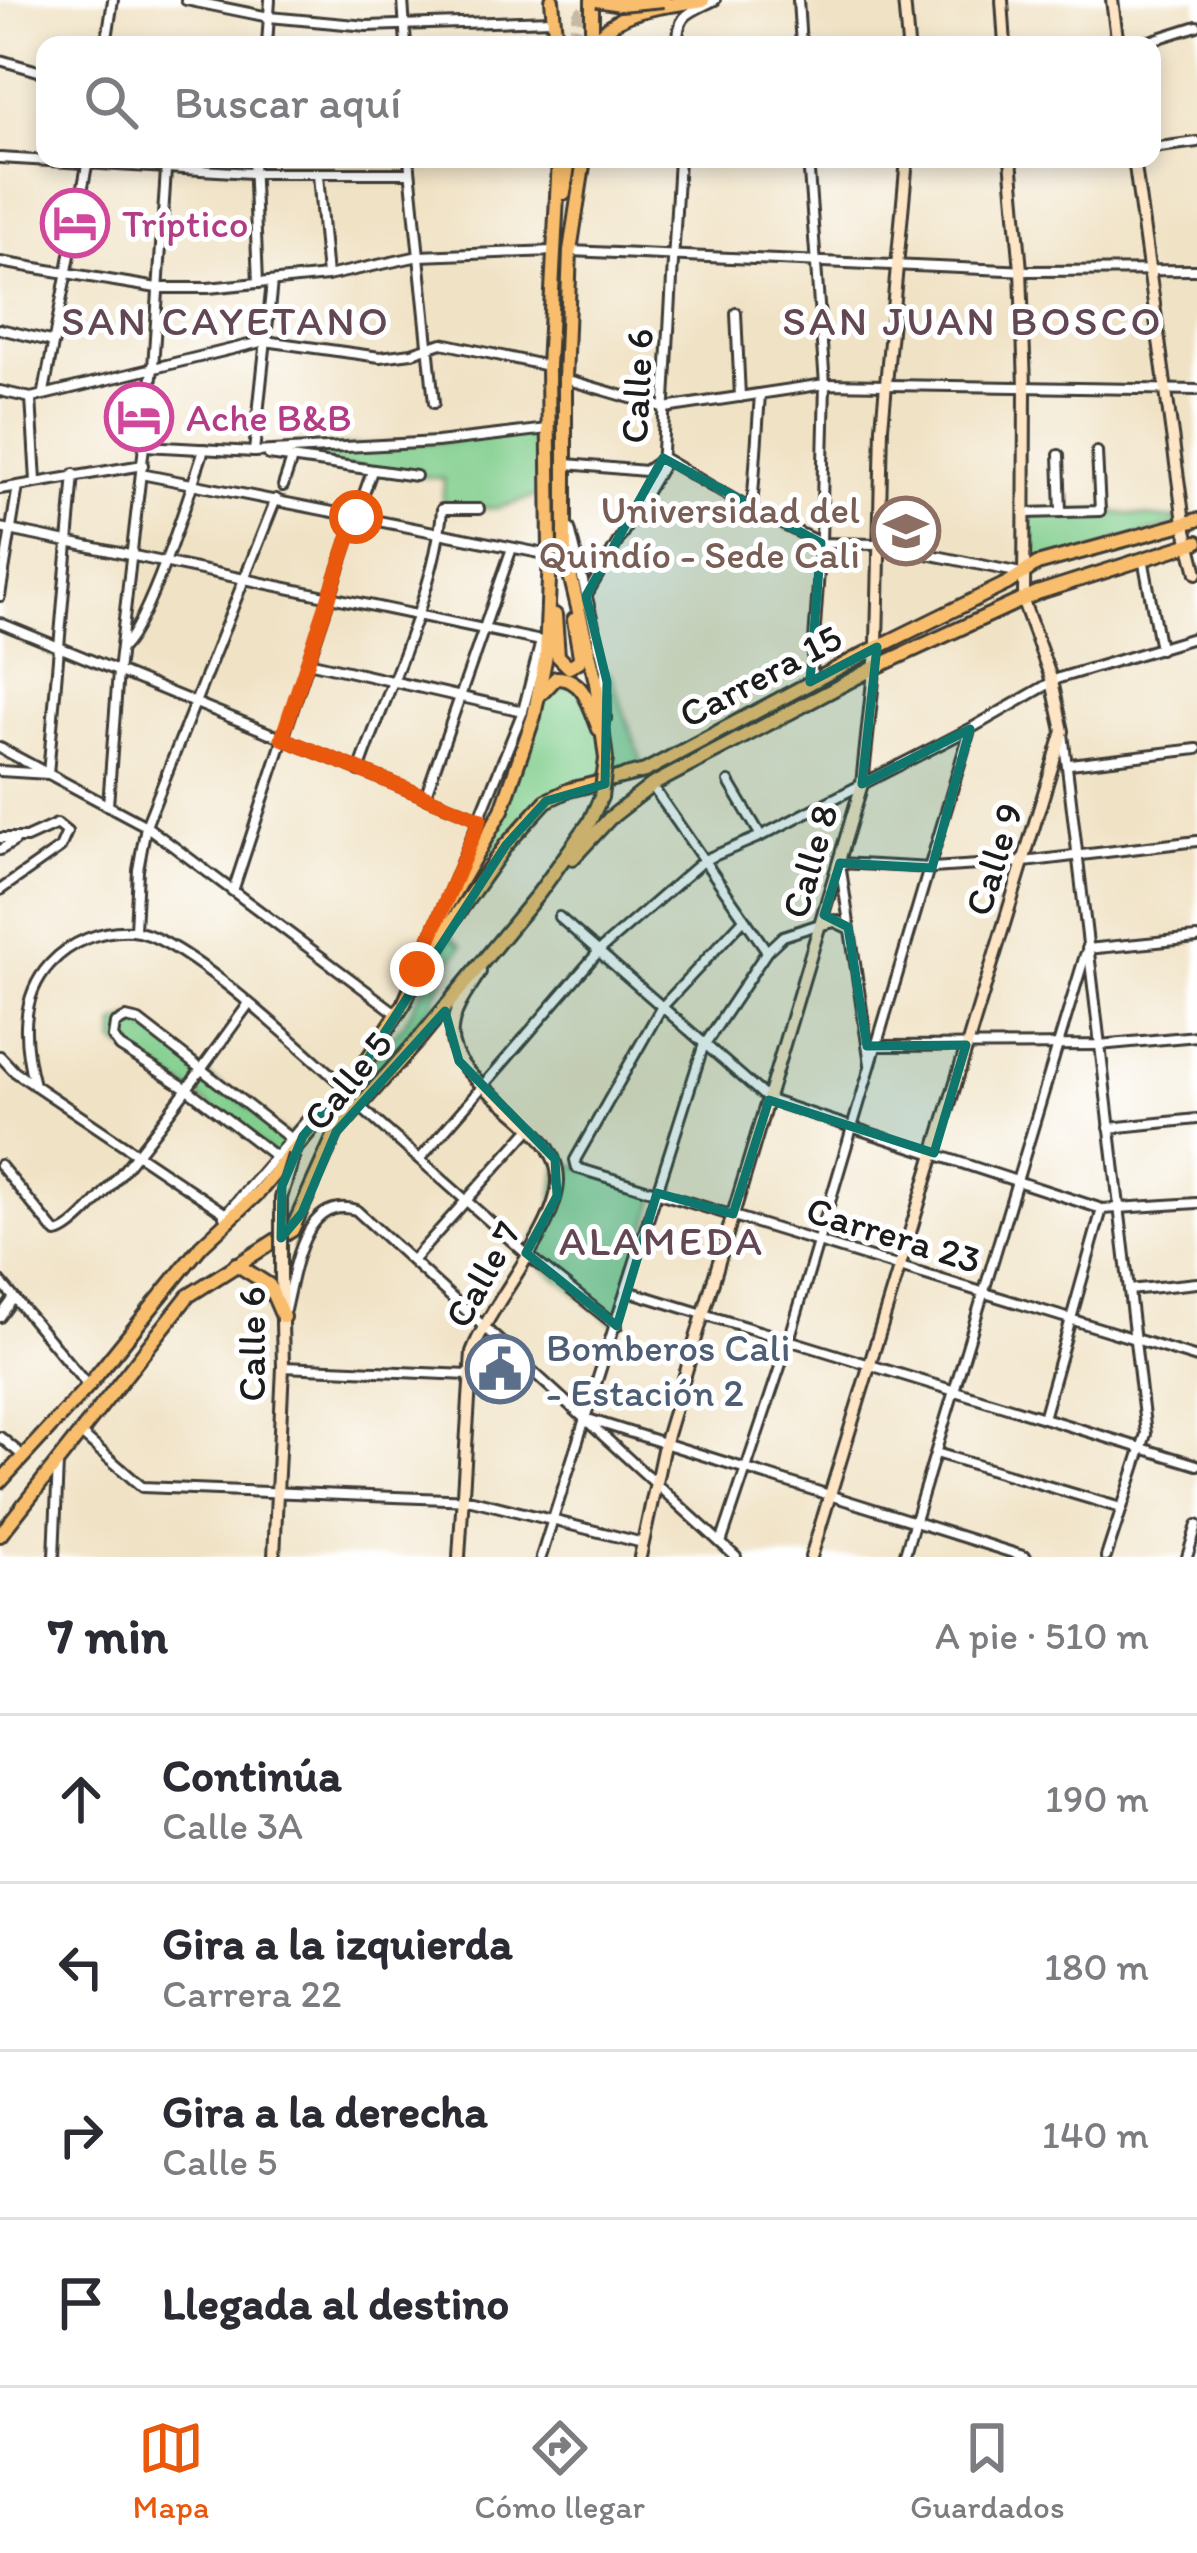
<!DOCTYPE html>
<html lang="es">
<head>
<meta charset="utf-8">
<style>
  :root { --surface:#fff; --page:#f7f7f7; --text:#2b2b33; --muted:#7c7c81; --line:#e1e1e2; --accent:#ea580c }
  body { margin:0; font-family:Itim,sans-serif; background:var(--page); color:var(--text) }
  .stop { position:absolute; width:36px; height:36px; margin:-27px; border:9px solid #ea580c; border-radius:50%; background:#fff }
  .stop.end { background:#ea580c; border-color:#fff; box-shadow:0 3px 12px #0008 }
  .list { margin:0; padding:0; list-style:none }
  h2 { display:flex; justify-content:space-between; align-items:center; height:156px; margin:0; padding:0 48px; font-size:51px }
  h2 small { font-size:39px; font-weight:400; color:var(--muted) }
  .list li { display:grid; grid-template-columns:78px 1fr auto; gap:36px; align-items:center; box-sizing:border-box; height:168px; padding:0 48px; border-top:3px solid var(--line) }
  .list b { display:block; font-size:45px; white-space:nowrap }
  .list p { margin:0; font-size:39px; white-space:nowrap; color:var(--muted) }
  .list em { font-size:39px; font-style:normal; color:var(--muted) }
  .icon { flex:none; width:66px; height:66px; fill:none; stroke:currentColor; stroke-width:2; stroke-linecap:round; stroke-linejoin:round }
  .map { position:relative; flex:none; width:1197px; height:1557px; overflow:hidden }
  .search { position:absolute; background:var(--surface); box-shadow:0 6px 18px #0003; left:36px; right:36px; top:36px; height:132px; display:flex; align-items:center; gap:30px; box-sizing:border-box; padding:0 42px; border-radius:24px; color:var(--muted); font-size:45px }
  .sheet { height:828px; background:var(--surface) }
  nav { display:flex; justify-content:space-around; align-items:center; box-sizing:border-box; height:168px; border-top:3px solid var(--line); background:var(--surface); font-size:33px; color:var(--muted) }
  nav a { display:grid; justify-items:center; gap:6px }
  nav .on { color:var(--accent) }
  .map>svg:first-child { display:block }
</style>
</head>
<body>
<div class="map">
<svg width="1197" height="1557" viewBox="0 0 1197 1557">
  <rect width="100%" height="100%" fill="#fff"/>
  <filter id="ink" filterUnits="userSpaceOnUse"><feTurbulence type="fractalNoise" baseFrequency=".00833" numOctaves="2"/><feDisplacementMap in="SourceGraphic" scale="24" xChannelSelector="R" yChannelSelector="G"/><feConvolveMatrix kernelMatrix="1 2 1 2 8 2 1 2 1" color-interpolation-filters="sRGB"/></filter>
  <filter id="wash" filterUnits="userSpaceOnUse"><feTurbulence type="fractalNoise" baseFrequency=".004" numOctaves="4" result="noise"/><feDisplacementMap in="SourceGraphic" scale="48" xChannelSelector="R" yChannelSelector="G"/><feGaussianBlur stdDeviation="2.7" result="paint"/><feColorMatrix in="noise" values="0 0 0 0 0 0 0 0 0 0 0 0 0 0 0 0 0 1.4 0 .05"/><feComposite in="paint" operator="in"/></filter>
  <g filter="url(#wash)">
    <rect width="100%" height="100%" fill="#f0e2c4"/>
    <g fill="#81ce8d" stroke="#4e7554" stroke-width="3">
      <path d="M549,429l2,63 -53,16 -56,1 2,-30 -152,-20 -3,-10 148,-7z"/>
      <path d="M1100,511l72,8 12,-3v6l-159,52v-61z"/>
      <path d="M605,670l6,5 34,96 -88,24 -67,61 -2,-19 59,-153h30l26,53z"/>
      <path d="M451,937l11,9 -18,26 -11,32 -78,93 -7,-7 57,-68z"/>
      <path d="M133,1018l158,121 -15,18 -90,-69 -71,-45v-19z"/>
      <path d="M575,1165l82,28 -40,133 -91,-72 26,-42 5,-46z"/>
    </g>
  </g>
  <g filter="url(#ink)">
    <g fill="none" stroke-linecap="round" stroke-linejoin="round">
      <path stroke="#c6baa2" stroke-width="12" stroke-dasharray="12 6" stroke-linecap="butt" d="M573,38l6,-24 17,-14"/>
      <defs>
        <g id="street">
          <path d="M186,0l83,17 98,9 186,-6"/>
          <path d="M403,0l3,45"/>
          <path d="M798,0l3,45"/>
          <path d="M106,45l7,-45"/>
          <path d="M267,45l3,-45"/>
          <path d="M678,45c-1,-32 11,-32 37,-45"/>
          <path d="M1137,45l60,-19"/>
          <path d="M0,60l45,13"/>
          <path d="M1152,148l45,-6"/>
          <path d="M0,158l251,15h159"/>
          <path d="M253,159l5,124"/>
          <path d="M409,159l25,244"/>
          <path d="M808,159l17,225 -4,159 -10,139"/>
          <path d="M808,159h17"/>
          <path d="M318,175l9,101"/>
          <path d="M570,251l459,20 168,-1"/>
          <path d="M0,262l157,26h51l119,-12 92,-20 134,-5"/>
          <path d="M736,313l4,84"/>
          <path d="M0,329l54,13"/>
          <path d="M565,379l100,29 160,-24 372,6"/>
          <path d="M0,391l31,7 234,-57 115,16 32,-4 30,-10 106,23"/>
          <path d="M44,392l44,-232"/>
          <path d="M31,398l5,83"/>
          <path d="M145,446l109,6"/>
          <path d="M254,452l183,-10 111,-13"/>
          <path d="M254,452l18,-170"/>
          <path d="M269,455l147,21"/>
          <path d="M1059,455l2,57"/>
          <path d="M663,458l89,52 69,33 56,1 144,29"/>
          <path d="M567,464l78,7 17,-12"/>
          <path d="M141,474l409,81"/>
          <path d="M283,486l9,-27"/>
          <path d="M0,489l143,-24"/>
          <path d="M361,502l11,-31"/>
          <path d="M752,510l8,-116"/>
          <path d="M1025,513l75,-2 -3,-59"/>
          <path d="M0,528l541,113"/>
          <path d="M570,529l35,141 1,49"/>
          <path d="M1143,558l17,91"/>
          <path d="M0,596l18,-110"/>
          <path d="M586,596l75,-128 18,-309"/>
          <path d="M0,623l480,196"/>
          <path d="M123,647c27,-28 67,-155 81,-198"/>
          <path d="M308,662l215,49"/>
          <path d="M1063,733l83,701 -40,123"/>
          <path d="M0,748l146,78 250,187"/>
          <path d="M1070,764l127,-15"/>
          <path d="M0,771l48,3 26,-300"/>
          <path d="M359,771c27,-78 77,-181 83,-262h37"/>
          <path d="M729,782l32,54"/>
          <path d="M652,786l115,165"/>
          <path d="M425,797l87,-249"/>
          <path d="M108,805l10,-133 35,-304 13,-198"/>
          <path d="M0,838h26l31,-14 10,8 -7,16 -60,42"/>
          <path d="M0,850l15,-9"/>
          <path d="M233,891l123,-374"/>
          <path d="M450,891l73,-180 18,-70"/>
          <path d="M559,917l210,183 333,109 95,-6"/>
          <path d="M744,919l-83,89 -86,152 2,8 620,190"/>
          <path d="M135,930l3,-60 8,-44 130,-327"/>
          <path d="M1087,949l110,-11"/>
          <path d="M878,1046l221,-1 98,-9"/>
          <path d="M0,1056l15,16 211,142"/>
          <path d="M870,1064l-30,-201 92,5 92,-6 173,-21"/>
          <path d="M34,1085c-11,-42 -15,-87 16,-121 20,-22 52,-35 82,-33 50,3 171,120 213,156"/>
          <path d="M358,1105l173,153 86,68"/>
          <path d="M1109,1128l88,-9"/>
          <path d="M276,1157l-90,-69 -66,-41 -7,-10 2,-13 11,-6 13,3 152,118"/>
          <path d="M420,1159l180,-209 104,-90 57,-24 209,-107 89,-51 138,-41"/>
          <path d="M0,1165l56,68c32,0 165,-192 192,-228"/>
          <path d="M224,1216l83,-96 13,-5"/>
          <path d="M412,1261l119,-133"/>
          <path d="M0,1281l88,105"/>
          <path d="M1129,1290l68,-7"/>
          <path d="M628,1291l569,174"/>
          <path d="M285,1310c9,-37 18,-116 71,-100l380,347"/>
          <path d="M0,1317l13,-18"/>
          <path d="M283,1367l186,8"/>
          <path d="M1043,1418l59,-209"/>
          <path d="M591,1420l435,137"/>
          <path d="M80,1433l62,54 330,13 171,43"/>
          <path d="M0,1437l22,18"/>
          <path d="M936,1453l185,55"/>
          <path d="M721,1543l68,-203 181,-610"/>
          <path d="M54,1557l4,-94"/>
          <path d="M541,1557l162,-510 64,-96 16,-15 37,-12"/>
          <path d="M904,1557l181,-602"/>
          <path d="M1187,1557l10,-32"/>
        </g>
        <g id="secondary">
          <path d="M904,0l4,45"/>
          <path d="M1002,0l3,45"/>
          <path d="M1112,0l6,45"/>
          <path d="M1134,159l50,363 13,51"/>
          <path d="M822,924l13,-3 13,6"/>
          <path d="M274,1557l9,-190 -2,-91"/>
          <path d="M459,1557l13,-205c19,-49 85,-124 86,-171 1,-65 -113,-93 -106,-152 2,-21 17,-39 28,-57"/>
          <path d="M640,1557l24,-112 198,-661 15,-141 5,-216 25,-268"/>
          <path d="M811,1557l252,-826 -11,-50 -28,-77 1,-218 -4,-116 -10,-111"/>
        </g>
        <g id="primary">
          <path d="M552,0l4,45"/>
          <path d="M573,38v7"/>
          <path d="M592,44v-44"/>
          <path d="M595,45c20,-39 69,-38 108,-45"/>
          <path d="M584,159l-14,92 -5,128v175l31,128 10,77"/>
          <path d="M564,193l5,-34"/>
          <path d="M555,615l3,41 11,11 10,-6 1,-5 -6,-36"/>
          <path d="M543,692l13,-14c28,-1 34,29 43,51"/>
          <path d="M573,858l37,-40 42,-33 224,-118 161,-74 160,-51"/>
          <path d="M429,954l77,-109 40,-44 23,-11 76,-19 221,-118 142,-70 29,-19 160,-44"/>
          <path d="M236,1264l33,21 14,32"/>
          <path d="M0,1482l88,-96 113,-140 57,-53 103,-124 43,-65 41,-96 57,-98 32,-94 12,-61 4,-101 -2,-188 11,-207"/>
          <path d="M0,1535l188,-239 104,-66 44,-98 84,-94 119,-145 50,-70 12,-26"/>
        </g>
      </defs>
      <use href="#street" stroke="#3c3a35" stroke-width="14"/>
      <use href="#secondary" stroke="#3c3a35" stroke-width="16"/>
      <use href="#primary" stroke="#3c3a35" stroke-width="18"/>
      <use href="#street" stroke="#fff" stroke-width="8"/>
      <use href="#secondary" stroke="#fde5c5" stroke-width="10"/>
      <use href="#primary" stroke="#f9be6d" stroke-width="12"/>
      <defs>
        <path id="secondary-bridge" d="M281,1276v-78l13,-43"/>
        <g id="primary-bridge">
          <path d="M597,0l23,4 43,-4"/>
          <path d="M601,797l5,-38"/>
        </g>
      </defs>
      <use href="#secondary-bridge" stroke="#3c3a35" stroke-width="16" stroke-linecap="butt"/>
      <use href="#primary-bridge" stroke="#3c3a35" stroke-width="18" stroke-linecap="butt"/>
      <use href="#secondary-bridge" stroke="#fde5c5" stroke-width="10"/>
      <use href="#primary-bridge" stroke="#f9be6d" stroke-width="12"/>
    </g>
  </g>
  <g fill="none" stroke-linecap="round" stroke-linejoin="round" filter="url(#ink)">
    <path stroke="#ea580c" stroke-width="15" d="M356,517l-74,221 198,81 -63,150"/>
  </g>
  <path fill="#0f766e" fill-opacity="0.2" stroke="#0f766e" stroke-width="9" stroke-linejoin="round" d="M663,458l158,85 -11,139 67,-35 -15,137 108,-55 -38,139 -92,-5 -16,52 24,12 19,119 99,-1 -32,108 -165,-53 -36,114 -76,-21 -40,133 -91,-73 31,-57 -2,-37 -96,-98 -14,-50 -109,121 -34,81 -21,25 1,-52 21,-50 58,-67 145,-224 40,-44 59,-17 2,-102 -21,-86z"/>
  <defs>
    <symbol id="hotel-ring" viewBox="-11 -11 22 22"><circle r="9.5" fill="#fff" stroke="#d1479c" stroke-width="1.5"/><path d="M-6-4.5h1.5V1H6V5H4.5V3h-9V5H-6ZM-4 0a1.8 1.8 0 1 1 3.6 0ZM.5 0V-2.5h3Q6-2.5 6 0Z" fill="#d1479c"/></symbol>
    <symbol id="university-ring" viewBox="-11 -11 22 22"><circle r="9.5" fill="#fff" stroke="#8d6e63" stroke-width="1.5"/><path d="M0-5L7-2L0 1L-7-2ZM-4 1L0 2.5L4 1V4Q0 6-4 4Z" fill="#8d6e63"/></symbol>
    <symbol id="civic-ring" viewBox="-11 -11 22 22"><circle r="9.5" fill="#fff" stroke="#5c6f8a" stroke-width="1.5"/><path d="M-.6-6.5H3V-4.5H.6V-3L4-1V1h2V6H-6V1h2V-1L-.6-3ZM-1.2 2.5V6h2.4V2.5Z" fill="#5c6f8a"/></symbol>
  </defs>
  <g fill-rule="evenodd">
    <use href="#hotel-ring" x="37" y="185" width="76" height="76"/>
    <use href="#hotel-ring" x="101" y="379" width="76" height="76"/>
    <use href="#university-ring" x="868" y="493" width="76" height="76"/>
    <use href="#civic-ring" x="462" y="1331" width="76" height="76"/>
  </g>
  <g text-anchor="middle" stroke-width="10" stroke-linejoin="round" paint-order="stroke">
    <g font-size="39" fill="#b23c85" stroke="#fff" text-anchor="start">
      <text x="122" y="237">Tríptico</text>
      <text x="186" y="431">Ache B&amp;B</text>
    </g>
    <g font-size="39" fill="#1c1c1c" stroke="#fff">
      <text transform="translate(636 386) rotate(-87)" y="14">Calle 6</text>
      <text transform="translate(760 675) rotate(-28)" y="14">Carrera 15</text>
      <text transform="translate(993 859) rotate(-73)" y="14">Calle 9</text>
      <text transform="translate(809 861) rotate(-74)" y="14">Calle 8</text>
      <text transform="translate(347 1080) rotate(-51)" y="14">Calle 5</text>
      <text transform="translate(894 1234) rotate(17)" y="14">Carrera 23</text>
      <text transform="translate(482 1274) rotate(-61)" y="14">Calle 7</text>
      <text transform="translate(251 1344) rotate(-90)" y="14">Calle 6</text>
    </g>
    <g font-size="39" fill="#785e54" stroke="#fff" text-anchor="end">
      <text x="860" y="523">Universidad del<tspan x="860" dy="45">Quindío - Sede Cali</tspan></text>
    </g>
    <g font-size="39" fill="#4e5e75" stroke="#fff" text-anchor="start">
      <text x="546" y="1361">Bomberos Cali<tspan x="546" dy="45">- Estación 2</tspan></text>
    </g>
    <g font-size="42" letter-spacing="3" fill="#634854" stroke="#fff">
      <text x="226" y="335">SAN CAYETANO</text>
      <text x="973" y="335">SAN JUAN BOSCO</text>
      <text x="662" y="1255">ALAMEDA</text>
    </g>
  </g>
</svg>
<div class="stop" style="left:356px;top:517px"></div>
<div class="stop end" style="left:417px;top:969px"></div>
<div class="search"><svg class="icon" aria-label="search" viewBox="0 0 24 24"><circle cx="10" cy="10" r="6"/><path d="M15 15l6 6"/></svg>Buscar aquí</div>
</div>
<section class="sheet">
<h2>7 min<small>A pie · 510 m</small></h2>
<ul class="list">
<li><svg class="icon" aria-label="ahead" viewBox="0 0 24 24"><path d="M12 20V5M6 11l6-6 6 6"/></svg><div><b>Continúa</b><p>Calle 3A</p></div><em>190 m</em></li>
<li><svg class="icon" aria-label="left" viewBox="0 0 24 24"><path d="M17 20v-9H6M10 6l-5 5 5 5"/></svg><div><b>Gira a la izquierda</b><p>Carrera 22</p></div><em>180 m</em></li>
<li><svg class="icon" aria-label="right" viewBox="0 0 24 24"><path d="M7 20v-9h11M14 6l5 5-5 5"/></svg><div><b>Gira a la derecha</b><p>Calle 5</p></div><em>140 m</em></li>
<li><svg class="icon" aria-label="arrive" viewBox="0 0 24 24"><path d="M6 21V4h12l-3 4 3 4H6"/></svg><div><b>Llegada al destino</b></div></li>
</ul>
</section>
<nav>
<a class="on"><svg class="icon" aria-label="map" viewBox="0 0 24 24"><path d="M3 6l6-2 6 2 6-2v14l-6 2-6-2-6 2zM9 4v14M15 6v14"/></svg>Mapa</a>
<a><svg class="icon" aria-label="directions" viewBox="0 0 24 24"><path d="M12 3l9 9-9 9-9-9zM9 14v-3h6M13 9l2 2-2 2"/></svg>Cómo llegar</a>
<a><svg class="icon" aria-label="saved" viewBox="0 0 24 24"><path d="M7 4h10v16l-5-4-5 4z"/></svg>Guardados</a>
</nav>
</body>
</html>
